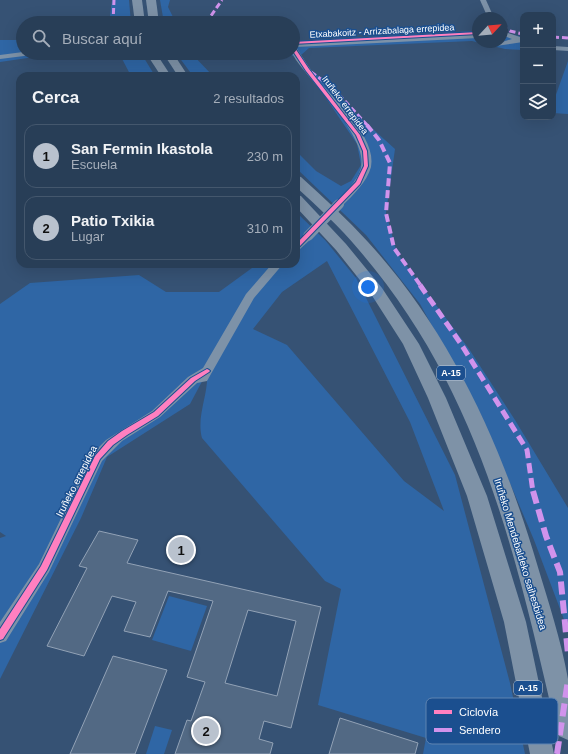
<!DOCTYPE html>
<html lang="es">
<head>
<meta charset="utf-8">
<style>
  :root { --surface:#283e57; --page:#344961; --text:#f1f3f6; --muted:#a5aeba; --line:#44576d; --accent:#b9c2ce }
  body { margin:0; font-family:Arial,sans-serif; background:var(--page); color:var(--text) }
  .controls { position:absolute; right:12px; top:12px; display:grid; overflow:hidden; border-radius:8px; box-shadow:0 4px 16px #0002 }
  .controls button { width:36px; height:36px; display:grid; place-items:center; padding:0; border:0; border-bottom:1px solid var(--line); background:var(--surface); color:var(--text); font:20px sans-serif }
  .compass { position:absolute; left:472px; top:12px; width:36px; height:36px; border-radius:50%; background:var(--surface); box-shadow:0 4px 16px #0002; rotate:64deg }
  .you { position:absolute; left:368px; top:287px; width:14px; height:14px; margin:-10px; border:3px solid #fff; border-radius:50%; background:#1a73e8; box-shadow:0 0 0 6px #1a73e833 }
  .badge { display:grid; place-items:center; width:26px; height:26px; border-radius:50%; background:var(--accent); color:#111; font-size:13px; font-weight:700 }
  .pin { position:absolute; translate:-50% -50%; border:2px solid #fff; box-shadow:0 1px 4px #0006 }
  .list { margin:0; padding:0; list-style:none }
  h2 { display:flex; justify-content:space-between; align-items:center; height:52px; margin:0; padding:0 16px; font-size:17px }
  h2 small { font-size:13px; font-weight:400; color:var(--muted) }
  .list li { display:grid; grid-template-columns:26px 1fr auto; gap:12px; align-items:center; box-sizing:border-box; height:64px; margin:0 8px 8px; padding:0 8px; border:1px solid var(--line); border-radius:12px }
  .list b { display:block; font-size:15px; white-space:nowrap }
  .list p { margin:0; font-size:13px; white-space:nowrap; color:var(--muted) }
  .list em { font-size:13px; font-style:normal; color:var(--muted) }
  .icon { flex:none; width:22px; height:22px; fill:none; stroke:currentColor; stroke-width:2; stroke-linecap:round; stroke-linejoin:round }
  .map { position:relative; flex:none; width:568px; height:754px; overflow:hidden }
  .search { position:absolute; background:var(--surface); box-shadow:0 4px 16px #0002; left:16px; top:16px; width:284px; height:44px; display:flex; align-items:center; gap:10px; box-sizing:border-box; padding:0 14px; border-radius:22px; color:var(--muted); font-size:15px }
  .panel { position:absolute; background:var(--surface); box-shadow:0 4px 16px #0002; left:16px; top:72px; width:284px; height:196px; border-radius:12px }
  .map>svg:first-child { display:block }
</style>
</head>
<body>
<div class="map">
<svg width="568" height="754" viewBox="0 0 568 754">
  <rect width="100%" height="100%" fill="#365274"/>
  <g fill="#2f66a5" fill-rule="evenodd">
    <path d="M112,0h17l2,23h-22z"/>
    <path d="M160,0h10l-2,7 8,16h-12z"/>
    <path d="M475,31h3v11h24v-10l21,5v13l-18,-1 -33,-8 -163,7 -9,8 4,7 -16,-10h5v-12z"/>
    <path d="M0,40h23v13h39l-62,9z"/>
    <path d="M119,53h22l14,23h-24z"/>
    <path d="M176,53h15l22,23h-20z"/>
    <path d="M568,61v53l-15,-1v-10z"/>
    <path d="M307,70l17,9 30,33 41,37 -9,64 11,40 72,96 46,71 53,88v122l-34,-90 -52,-123 -62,-113 -54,-69 -70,-67v-17l20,20 25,15 10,-5 10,-16 -4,-21z"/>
    <path d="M296,212l29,28 31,38 99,197 55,208 15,71h-102l3,-16 -108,-33 23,-116 -16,-8 -123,-143c-6,-22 7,-44 5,-66l-17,32 -83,53 -26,61 -81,161v-141l6,-2 -6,-4v-228l30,-21 109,-8 27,17h53l33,-24v-4h44zM327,261l83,161 34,89 -40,-30 -117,-136 -34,-16 29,-37z"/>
    <path d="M169,596l38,10 -16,45 -39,-11z"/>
    <path d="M155,726l17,4 -8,24h-18z"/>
  </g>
  <g fill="#526984" stroke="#92a2b6" fill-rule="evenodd">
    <path d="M99,531l39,9 -11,23 194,44 -30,121 -27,-7 -5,18 14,4 -3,11h-95l12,-34 4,1 14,-39 -18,-5 26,-76 -45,-10 -18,46 -26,-6 12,-29 -24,-6 -28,60 -37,-10 40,-78 -8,-2zM248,610l48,11 -19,75 -52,-13z"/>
    <path d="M113,656l54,14 -32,84h-65z"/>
    <path d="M340,718l78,25 -3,11h-86z"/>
  </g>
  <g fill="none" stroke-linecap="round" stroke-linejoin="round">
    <g fill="#7d92a8" fill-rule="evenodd">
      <path d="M480,0h6l8,18h-6z"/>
      <path d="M502,31l21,7v4l-27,4 -13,-4h19l10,-3 -10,-4z"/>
      <path d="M478,34v4l-182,9c7,11 14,22 22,33 17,20 59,58 53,87 -4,15 -18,28 -29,39h-6v-4c9,-10 21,-20 25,-34 8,-29 -48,-84 -65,-108l-4,-7 1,-10z"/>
      <path d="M553,46l15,1v4l-15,-1z"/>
      <path d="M23,52l13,1 -4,2 -32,4v-4z"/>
      <path d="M308,233l5,3 -1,2 -12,11 -4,1v-8z"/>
      <path d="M272,264h11l-29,34 -47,83 -10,2 -37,34 -38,24 -20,20 -53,111 -43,69 -6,2v-21l39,-58 53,-110 14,-14 46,-29 36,-34 15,-9 43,-74z"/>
    </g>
    <g fill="#7e92a7" fill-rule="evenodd">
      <path d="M132,0h10l3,23h-10z"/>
      <path d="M146,0h10l3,23h-10z"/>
      <path d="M146,53h10l15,23h-10z"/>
      <path d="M163,53h10l15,23h-10z"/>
      <path d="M296,176l5,1c23,21 46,42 67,65 83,90 135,206 169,322 11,37 24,76 31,115 0,19 0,41 0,61l-9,-4 -3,-8c-41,-176 -76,-337 -197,-478 -19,-23 -41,-43 -63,-63z"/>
      <path d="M296,195l5,1 45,48 36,44 37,56 27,54 41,98 39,126 28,132h-24l-26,-132 -37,-126 -39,-98 -25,-54 -32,-50 -35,-44 -40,-43z"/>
    </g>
    <path stroke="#7d92a8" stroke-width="10" d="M308,236l31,-32"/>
    <g stroke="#d193ec" stroke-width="3" stroke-dasharray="6 3" stroke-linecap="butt">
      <path d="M113,23l1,-23"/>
      <path d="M206,23l16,-23"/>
      <path d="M502,26l8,5 13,3"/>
      <path d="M553,37l15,1"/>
      <path d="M311,72l21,15 36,39"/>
    </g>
    <path stroke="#d193ec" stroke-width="4" stroke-dasharray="8 4" stroke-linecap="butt" d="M367,125l12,15 11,23 -4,50 8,35 27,38"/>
    <path stroke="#d193ec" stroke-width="5" stroke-dasharray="10 5" stroke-linecap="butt" d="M420,285l41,59 66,106 6,42"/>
    <g stroke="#d193ec" stroke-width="6" stroke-dasharray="13 6" stroke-linecap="butt">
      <path d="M533,491l13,45 14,36 8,82"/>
      <path d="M557,754l11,-74"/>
    </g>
    <defs>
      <g id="cycleway">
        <path d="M478,32v2l-185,10v-2z"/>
        <path d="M293,47l2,1 14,21 51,66 7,16 1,15 -8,18 -62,64 -2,1v-5l60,-62 8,-16 -1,-15 -7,-16 -50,-64 -13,-20z"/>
        <path d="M207,369l2,1 1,1 -1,1 -14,9 -37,35 -31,19 -14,10 -13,14 -53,111 -44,69 -3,1v-11l41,-63 54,-110 13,-15 14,-10 32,-19 37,-34z"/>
      </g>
    </defs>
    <use href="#cycleway" stroke="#1b4f8f" stroke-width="2"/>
    <use href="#cycleway" fill="#ff80c0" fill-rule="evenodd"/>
  </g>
  <g text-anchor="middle" stroke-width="3" stroke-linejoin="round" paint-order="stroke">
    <g font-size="9" fill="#fff" stroke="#1b4f8f">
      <text transform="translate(382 31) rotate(-3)" y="3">Etxabakoitz - Arrizabalaga errepidea</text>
      <text transform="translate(345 105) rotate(53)" y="3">Iruñeko errepidea</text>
    </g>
    <g fill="#1b4f8f" stroke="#bbcadd" stroke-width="1">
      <rect x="437" y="366" width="28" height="14" rx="3"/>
      <rect x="514" y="681" width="28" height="14" rx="3"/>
    </g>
    <g font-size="9" font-weight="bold" fill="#fff">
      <text x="451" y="376">A-15</text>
      <text x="528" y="691">A-15</text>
    </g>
    <g font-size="10" fill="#fff" stroke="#1b4f8f">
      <text transform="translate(76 481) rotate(-63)" y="4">Iruñeko errepidea</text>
      <text transform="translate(521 554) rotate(73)" y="4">Iruñeko Mendebaldeko saihesbidea</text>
    </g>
  </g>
  <rect x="426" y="698" width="132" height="46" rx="6" fill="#1b4f8f" stroke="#5f84b1" stroke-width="1"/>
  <rect x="434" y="710" width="18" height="4" fill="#ff80c0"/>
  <rect x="434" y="728" width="18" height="4" fill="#d193ec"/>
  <g font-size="11" fill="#fff">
    <text x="459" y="716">Ciclovía</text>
    <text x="459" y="734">Sendero</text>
  </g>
</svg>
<div class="controls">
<button>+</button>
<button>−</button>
<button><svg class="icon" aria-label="layers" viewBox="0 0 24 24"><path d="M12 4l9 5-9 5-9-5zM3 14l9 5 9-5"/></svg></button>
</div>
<svg class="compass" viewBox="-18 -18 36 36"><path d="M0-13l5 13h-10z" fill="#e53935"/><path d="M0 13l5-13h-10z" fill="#a5aeba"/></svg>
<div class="you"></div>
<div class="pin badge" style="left:181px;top:550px">1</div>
<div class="pin badge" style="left:206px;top:731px">2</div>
<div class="search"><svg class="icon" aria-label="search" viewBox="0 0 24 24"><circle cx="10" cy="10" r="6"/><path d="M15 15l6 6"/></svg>Buscar aquí</div>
<section class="panel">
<h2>Cerca<small>2 resultados</small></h2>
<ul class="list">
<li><span class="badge">1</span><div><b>San Fermin Ikastola</b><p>Escuela</p></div><em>230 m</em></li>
<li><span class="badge">2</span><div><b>Patio Txikia</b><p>Lugar</p></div><em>310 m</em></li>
</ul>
</section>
</div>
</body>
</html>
